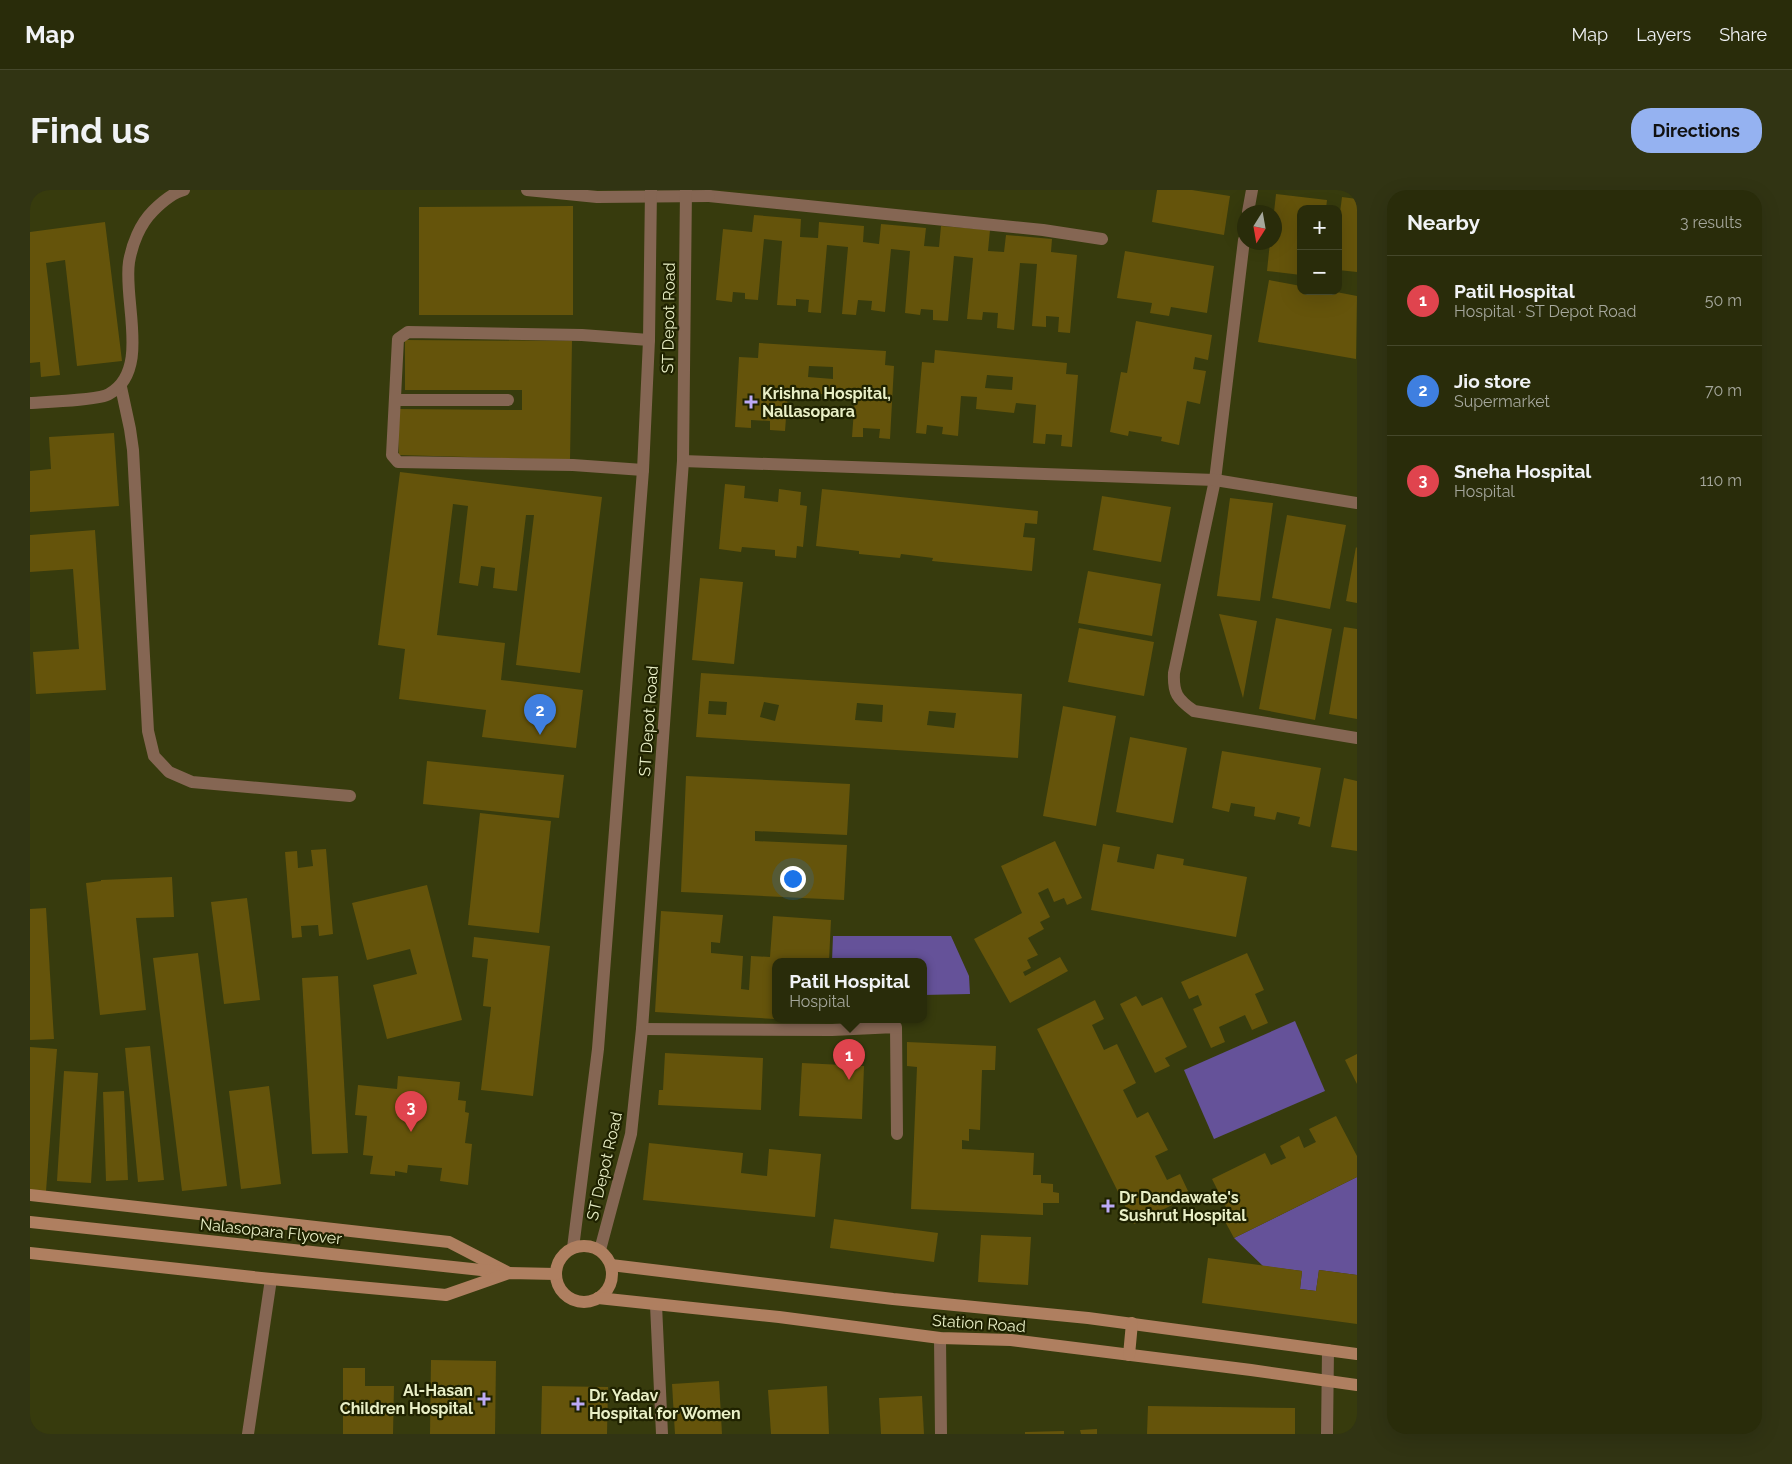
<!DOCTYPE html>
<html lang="en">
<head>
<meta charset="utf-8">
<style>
  :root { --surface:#292c0a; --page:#313413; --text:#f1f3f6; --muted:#a5a79c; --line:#45482b; --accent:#95b2f1 }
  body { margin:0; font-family:Raleway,sans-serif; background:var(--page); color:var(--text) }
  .controls { position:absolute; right:15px; top:15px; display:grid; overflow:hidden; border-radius:10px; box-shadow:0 5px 20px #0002 }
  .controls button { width:45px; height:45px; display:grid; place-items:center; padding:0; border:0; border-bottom:1px solid var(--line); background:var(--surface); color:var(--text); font:25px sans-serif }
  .compass { position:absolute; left:1207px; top:15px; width:45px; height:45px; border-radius:50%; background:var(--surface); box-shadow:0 5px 20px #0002; rotate:191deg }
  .you { position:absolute; left:762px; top:688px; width:18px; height:18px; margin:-12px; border:4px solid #fff; border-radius:50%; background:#1a73e8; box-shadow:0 0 0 8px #1a73e833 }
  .badge { display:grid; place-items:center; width:32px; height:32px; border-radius:50%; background:var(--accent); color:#fff; font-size:16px; font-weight:700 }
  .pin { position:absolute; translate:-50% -41px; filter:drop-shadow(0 1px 2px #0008) }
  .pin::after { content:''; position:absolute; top:26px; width:18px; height:15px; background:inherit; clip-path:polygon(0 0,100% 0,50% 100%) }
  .popup { position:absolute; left:742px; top:768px; width:155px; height:65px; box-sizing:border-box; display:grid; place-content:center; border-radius:10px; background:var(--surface); filter:drop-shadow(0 1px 4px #0005); font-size:16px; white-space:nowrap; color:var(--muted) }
  .popup b { font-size:19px; color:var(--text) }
  .popup::after { content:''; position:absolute; left:50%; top:100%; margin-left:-10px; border:10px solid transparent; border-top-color:var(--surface) }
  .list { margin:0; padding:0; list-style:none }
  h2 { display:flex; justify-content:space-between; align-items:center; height:65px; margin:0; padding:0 20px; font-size:21px }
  h2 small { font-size:16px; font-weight:400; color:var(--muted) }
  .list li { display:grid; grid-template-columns:32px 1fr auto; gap:15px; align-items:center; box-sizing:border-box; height:90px; padding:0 20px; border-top:1px solid var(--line) }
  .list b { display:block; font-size:19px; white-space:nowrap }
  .list p { margin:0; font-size:16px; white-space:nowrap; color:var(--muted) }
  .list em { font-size:16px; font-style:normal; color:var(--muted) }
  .map { position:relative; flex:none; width:1327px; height:1244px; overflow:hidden; border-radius:20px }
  header { display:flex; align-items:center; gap:30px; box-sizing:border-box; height:70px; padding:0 25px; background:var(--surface); border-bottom:1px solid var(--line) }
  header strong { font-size:24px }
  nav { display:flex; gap:28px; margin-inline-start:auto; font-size:18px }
  .intro { display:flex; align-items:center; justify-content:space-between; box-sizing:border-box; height:120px; padding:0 30px }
  h1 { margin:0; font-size:35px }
  .button { padding:12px 22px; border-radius:20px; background:var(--accent); color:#111; font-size:18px; font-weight:700 }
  main { display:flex; gap:30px; padding:0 30px }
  aside { flex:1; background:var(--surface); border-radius:20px; box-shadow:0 5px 20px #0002 }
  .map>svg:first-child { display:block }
</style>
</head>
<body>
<header>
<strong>Map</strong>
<nav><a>Map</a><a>Layers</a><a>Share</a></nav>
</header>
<div class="intro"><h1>Find us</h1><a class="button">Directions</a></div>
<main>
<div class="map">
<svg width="1327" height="1244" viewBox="0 0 1327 1244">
  <rect width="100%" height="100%" fill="#373b0d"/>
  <g fill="#655299">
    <path d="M803,746h118l18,40 1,18 -47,1v-34h-91z"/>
    <path d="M1265,831l30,70 -111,48 -30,-69z"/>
    <path d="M1327,987v98l-38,-5 -3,21 -16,-2 2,-18 -39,-5 -29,-28z"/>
  </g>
  <g fill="#65540b" fill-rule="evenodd">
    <path d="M1127,0h35l38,6 -6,39 -72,-13z"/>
    <path d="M1246,4l51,6 -1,9h-25v66l-34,-4 3,-29h4v-30z"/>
    <path d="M1312,7l15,2v73l-19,-2v-42z"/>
    <path d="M543,16v109h-154v-108z"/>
    <path d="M724,25l47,4 -1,18 18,1 1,-16 45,4 -1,16 16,2 2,-20 45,4 -2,18 15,1 2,-21 49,4 -2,21 16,1 2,-17 46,4 -1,13 26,3 -7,78 -12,-1 1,-15 -13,-1v11l-14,-1 5,-62 -17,-1 -6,67 -17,-2 1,-15 -15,-1 -1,8 -15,-1 6,-61 -19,-2 -6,65 -15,-1v-10l-12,-1 -1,6 -15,-2 5,-62 -19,-2 -6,63 -14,-2 1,-9 -14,-1 -2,15 -14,-1 6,-67 -21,-2 -6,68 -13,-1 1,-12 -13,-1v7l-19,-1 5,-64 -18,-2 -6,61 -13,-1v-6l-12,-1 -1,10 -16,-2 7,-71 29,3z"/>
    <path d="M75,32l17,139 -45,5 -12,-106 -19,3 14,112 -19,2 -1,-15 -10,1v-131z"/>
    <path d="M1095,61l89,15 -7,47 -36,-6 -2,9 -19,-3 2,-10 -35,-5z"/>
    <path d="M1239,90l32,6v5h30l26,5 -1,63 -98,-17z"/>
    <path d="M1106,131l76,14 -4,25 -13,-3 -2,12 13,2 -6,33 -13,-3 -8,44 -18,-4 1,-4 -33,-6 -1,5 -18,-4 11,-60 6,1z"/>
    <path d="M375,150l167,1 -2,119 -171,-5 -2,-46 125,1v-20h-117z"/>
    <path d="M729,153l127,8 -1,14 9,1 -4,73 -11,-1 1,-9 -17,-1v9h-11l3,-41 -67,-4 -3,39 -15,-1v-9l-19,-1v8l-16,-1 4,-70 19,1zM779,176l24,1v12l-25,-2z"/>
    <path d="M905,160l132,13 -1,11 12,1 -6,72 -11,-1 1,-11 -16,-1 -1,10 -12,-1 3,-38 -20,-2 -2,10 -38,-4 1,-12 -16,-1 -3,40 -16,-2 1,-7 -16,-2 -1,9 -10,-1 6,-71 12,1zM957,185l26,2 -1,13 -27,-2z"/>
    <path d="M84,243l5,73 -89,6v-41l21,-2 -2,-32z"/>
    <path d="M370,282l202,25 -22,176 -64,-8 18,-150h-8l-9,76 -24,-3 2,-20 -14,-2 -3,20 -19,-3 9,-77 -15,-2 -16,131 68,8 -4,37 82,10 -7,58 -94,-11 4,-27 -87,-11 6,-50 -27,-4z"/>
    <path d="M695,294l20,2 -1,12 34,4 1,-13 22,3 -1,13 7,1 -4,41 -6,-1 -1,12 -21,-2v-6l-33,-3 -1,5 -22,-3z"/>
    <path d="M792,299l216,22 -1,13 -12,-1 -2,14 12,1 -3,33 -100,-10 1,-3 -32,-4 -1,4 -41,-4v-3l-43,-5z"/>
    <path d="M1072,306l69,11 -10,55 -68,-12z"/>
    <path d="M1200,308l43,5 -13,98 -43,-5z"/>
    <path d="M1257,325l59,10 -16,84 -58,-11z"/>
    <path d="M65,340l11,160 -70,4 -3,-42 46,-3 -6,-80 -43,3v-37z"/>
    <path d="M1326,357l1,1v55l-11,-2z"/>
    <path d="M1058,381l73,13 -9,52 -74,-13z"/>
    <path d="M670,388l43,4 -9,82 -42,-4z"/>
    <path d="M1189,424l38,7 -14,77z"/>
    <path d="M1246,428l56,11 -17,91 -56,-11z"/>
    <path d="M1314,437l13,2v90l-28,-5z"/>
    <path d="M1049,438l75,14 -10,54 -76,-14z"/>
    <path d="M671,483l321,21 -4,64 -322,-21zM679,511l18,1 -1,13 -18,-1zM734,512l15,3 -4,16 -15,-4zM827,513l26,2 -1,17 -27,-2zM899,521l27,2 -2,15 -27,-3z"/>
    <path d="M1033,516l53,10 -20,110 -53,-10z"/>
    <path d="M1100,547l57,11 -14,75 -57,-11z"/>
    <path d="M1192,561l99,17 -11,59 -12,-3 2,-7 -23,-5 -2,8 -21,-4 1,-9 -24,-4 -2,9 -17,-4z"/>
    <path d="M397,571l137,14 -5,43 -136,-14z"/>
    <path d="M656,586l164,8 -3,51 -92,-4v10l92,4 -3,55 -163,-8z"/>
    <path d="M1314,588l13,3v70l-26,-4z"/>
    <path d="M450,623l71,8 -12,112 -71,-8z"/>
    <path d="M1025,651l27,57 -15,7 -3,-7 -10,4 -6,-14 -10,5 12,24 -10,5 4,7 -16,9 10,17 -11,5 4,8 -8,4 2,4 35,-19 8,14 -58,32 -36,-64 48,-26 -21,-47z"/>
    <path d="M1073,654l17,3 -3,15 37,7 3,-15 27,5 -1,6 64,12 -11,60 -145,-27z"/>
    <path d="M296,659l7,85 -14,2 -1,-11 -17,1 1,11 -10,1 -7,-86 12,-1 1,17 15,-2 -2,-16z"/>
    <path d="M142,687l2,40 -38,1 10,92 -46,5 -14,-132 15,-2v-1z"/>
    <path d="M397,695l35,135 -75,19 -14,-54 44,-11 -7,-25 -43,11 -15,-57z"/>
    <path d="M217,708l13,102 -36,4 -13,-102z"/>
    <path d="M16,718l8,131 -24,1v-131z"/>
    <path d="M631,721l62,4 -3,28 -9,-1v11l32,3 -2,33 8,1 2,-34 19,1 3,-41 58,4 -2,41h-54v58l-120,-7z"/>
    <path d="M444,747l76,9 -17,150 -52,-6 10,-83 -8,-1 5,-47 -16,-2z"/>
    <path d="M168,763l29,233 -45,5 -29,-233z"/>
    <path d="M1217,763l17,37 -9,4 13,29 -16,7 -7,-15 -26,12 6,15 -14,6 -18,-39 9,-4 -4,-10 -9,4 -8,-17z"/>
    <path d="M308,786l10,177 -36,1 -10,-176z"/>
    <path d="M1106,806l6,10 20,-9 25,50 -22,11 5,8 -15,7 -35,-69z"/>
    <path d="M1065,810l9,19 -12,6 12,25 13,-6 19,39 -13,7 14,28 11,-6 20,38 -13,6 12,24 13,-6 8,17 -16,7 2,6 -40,20 -97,-195z"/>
    <path d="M764,829h31v3l-31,-2z"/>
    <path d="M877,852l89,4 -1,24h-13l-2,60 -11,-1v12l-7,-1v9l72,4 -1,22h8v8l12,1v8l6,1v10h-16v12l-132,-6 6,-142 -10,-1z"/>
    <path d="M120,856l14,134 -26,2 -13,-134z"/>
    <path d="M0,857l27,2 -11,142 -16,-1z"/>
    <path d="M635,863l98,5 -2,52 -103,-5 1,-15h4z"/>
    <path d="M1327,864v30l-12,-24z"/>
    <path d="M772,873l62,3 -2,53 -63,-3z"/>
    <path d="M34,881l34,2 -7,110 -34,-2z"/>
    <path d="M368,886l62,6 -2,18 8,1 -1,11 4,1 -4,30 7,1 -4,41 -28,-4 2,-13 -34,-3 -1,8 -12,-2v5l-25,-2 3,-18 -10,-1 4,-39 -12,-1 3,-30 39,4z"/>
    <path d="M239,896l12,98 -40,5 -12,-98z"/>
    <path d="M94,901l4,89 -22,1 -3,-89z"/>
    <path d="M1306,926l21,40v21l-123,61 -13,-24 7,-3 -16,-32 53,-26 6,12 15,-7 -6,-12 19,-10 5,12 12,-6 -7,-13z"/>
    <path d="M619,953l94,10 -2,20 26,3 2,-27 52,5 -6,63 -172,-17z"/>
    <path d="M804,1029l104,14 -4,29 -104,-14z"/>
    <path d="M951,1045l50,2 -3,48 -50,-3z"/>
    <path d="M1178,1068l94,13 -2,18 16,2 3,-21 38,5v49l-155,-21z"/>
    <path d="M401,1170l65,1 -1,73h-65z"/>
    <path d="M313,1178h22v18h29l-1,48h-50z"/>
    <path d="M689,1191l3,53h-47l-3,-50z"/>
    <path d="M512,1196l66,1 -1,47h-66z"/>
    <path d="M797,1196l2,48h-58l-3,-44z"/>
    <path d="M892,1206l2,38h-43l-2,-36z"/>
    <path d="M1118,1216l147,2v26h-148z"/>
    <path d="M1067,1239v5h-16l-1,-4z"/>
    <path d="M1034,1241v3h-39v-2z"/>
  </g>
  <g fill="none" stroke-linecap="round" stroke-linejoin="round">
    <path stroke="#856653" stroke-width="12" d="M679,6l334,34 59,9"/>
    <g stroke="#856653" stroke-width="12">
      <path d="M497,0l70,7 112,-1"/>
      <path d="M1218,22l4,-22"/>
      <path d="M1214,50l-29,240 -41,193c-1,20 3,26 20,38l163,27"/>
      <path d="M91,197l9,42 3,21 15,281 6,25 15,16 23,10 158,14"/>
      <path d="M365,210h113"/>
      <path d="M0,213c15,-1 70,-3 79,-9 42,-23 14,-93 20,-132 3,-18 11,-38 24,-51 9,-9 19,-18 31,-21"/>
      <path d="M653,271l532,19 142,23"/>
      <path d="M613,280l-70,-5 -175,-3 -6,-7 6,-116 10,-7 174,3 67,5"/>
      <path d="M612,839l190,1 64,-3 1,107"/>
      <path d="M626,1115l6,129"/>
      <path d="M910,1148l1,96"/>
      <path d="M218,1244l23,-155"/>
      <path d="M1297,1244l1,-84"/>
    </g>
    <g stroke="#856653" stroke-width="12">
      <path d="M543,1058l25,-199 45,-579 6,-130 2,-150"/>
      <path d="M570,1060l31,-116 11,-105 41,-568 3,-271"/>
    </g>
    <g stroke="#af7f60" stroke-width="12">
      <path d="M0,1005l419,47 60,31"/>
      <path d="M0,1032l470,50"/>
      <circle cx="554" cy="1084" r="28"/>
      <path d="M0,1063l241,26 175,16 63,-22 47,1"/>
      <path d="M581,1075l282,34 195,19 269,36"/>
      <path d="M568,1108l181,19 161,21 71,2 240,30 106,15"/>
      <path d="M1099,1165l3,-32"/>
    </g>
  </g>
  <g fill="#bcaaf6" stroke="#1f2200" stroke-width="2">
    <path d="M718.5 204.5h5v5h5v5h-5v5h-5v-5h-5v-5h5z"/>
    <path d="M1075.5 1008.5h5v5h5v5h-5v5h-5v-5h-5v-5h5z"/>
    <path d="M451.5 1201.5h5v5h5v5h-5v5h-5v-5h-5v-5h5z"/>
    <path d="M545.5 1206.5h5v5h5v5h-5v5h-5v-5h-5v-5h5z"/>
  </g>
  <g text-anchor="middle" stroke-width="4.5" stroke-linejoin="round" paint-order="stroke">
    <g font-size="16" fill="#e9efc6" stroke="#1f2200">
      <text transform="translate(638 128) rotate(-89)" y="6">ST Depot Road</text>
      <text transform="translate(618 531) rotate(-86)" y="6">ST Depot Road</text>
      <text transform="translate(574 976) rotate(-77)" y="6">ST Depot Road</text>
      <text transform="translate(241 1041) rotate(6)" y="6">Nalasopara Flyover</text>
      <text transform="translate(949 1133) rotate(4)" y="6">Station Road</text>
    </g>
    <g font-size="16" font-weight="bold" fill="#e9efc6" stroke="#1f2200" text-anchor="start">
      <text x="732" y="209">Krishna Hospital,<tspan x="732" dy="18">Nallasopara</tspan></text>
      <text x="1089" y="1013">Dr Dandawate's<tspan x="1089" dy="18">Sushrut Hospital</tspan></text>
      <text x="443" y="1206" text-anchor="end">Al-Hasan<tspan x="443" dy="18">Children Hospital</tspan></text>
      <text x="559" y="1211">Dr. Yadav<tspan x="559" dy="18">Hospital for Women</tspan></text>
    </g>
  </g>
</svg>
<div class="controls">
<button>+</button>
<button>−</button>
</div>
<svg class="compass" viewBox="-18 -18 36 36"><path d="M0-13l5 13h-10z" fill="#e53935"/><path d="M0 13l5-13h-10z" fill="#a5a79c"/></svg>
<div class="you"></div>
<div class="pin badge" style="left:819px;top:890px;background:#e0444e">1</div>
<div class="popup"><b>Patil Hospital</b>Hospital</div>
<div class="pin badge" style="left:510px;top:545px;background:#3f7fe0">2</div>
<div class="pin badge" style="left:381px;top:942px;background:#e0444e">3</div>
</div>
<aside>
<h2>Nearby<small>3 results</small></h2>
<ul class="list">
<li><span class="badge" style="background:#e0444e">1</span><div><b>Patil Hospital</b><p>Hospital · ST Depot Road</p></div><em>50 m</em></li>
<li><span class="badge" style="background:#3f7fe0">2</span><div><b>Jio store</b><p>Supermarket</p></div><em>70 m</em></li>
<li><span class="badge" style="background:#e0444e">3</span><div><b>Sneha Hospital</b><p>Hospital</p></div><em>110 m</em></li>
</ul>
</aside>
</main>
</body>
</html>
